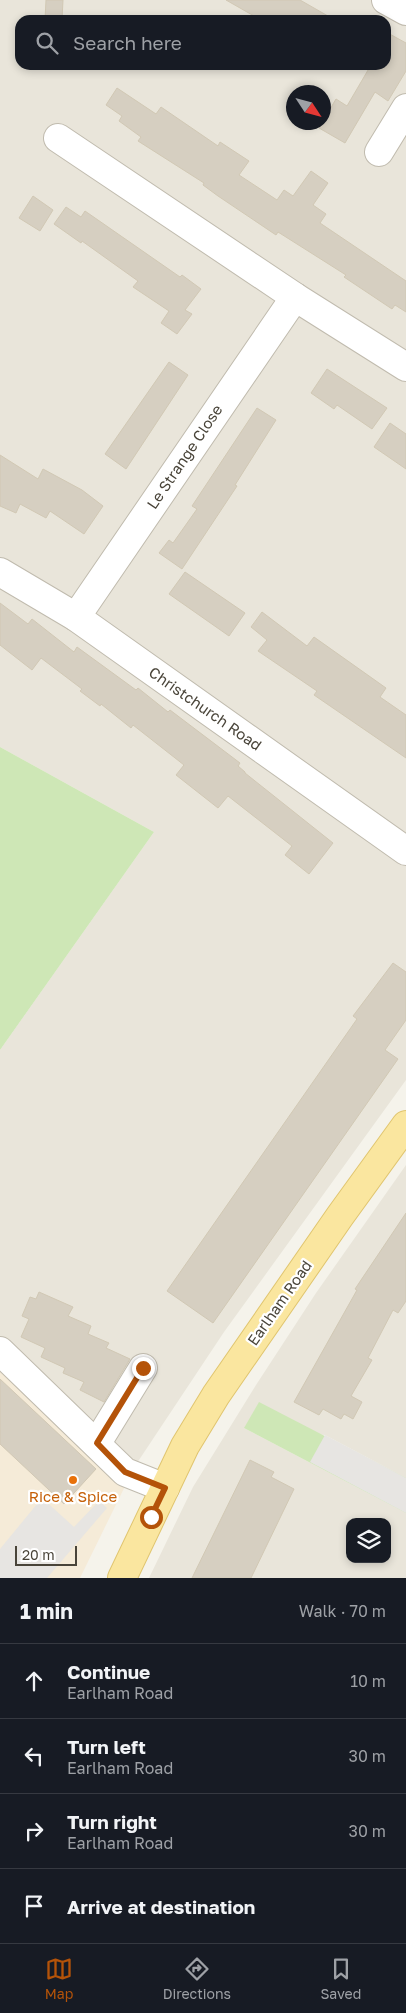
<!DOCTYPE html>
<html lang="en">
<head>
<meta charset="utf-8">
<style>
  :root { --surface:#171b24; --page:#242831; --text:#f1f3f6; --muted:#9ea1a6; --line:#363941; --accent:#b45309 }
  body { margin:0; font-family:"Golos Text",sans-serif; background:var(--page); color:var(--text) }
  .controls { position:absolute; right:15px; bottom:15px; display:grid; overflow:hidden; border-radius:10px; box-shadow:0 2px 8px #0003 }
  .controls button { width:45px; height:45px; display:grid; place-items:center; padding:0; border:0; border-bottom:1px solid var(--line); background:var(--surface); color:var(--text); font:25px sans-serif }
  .compass { position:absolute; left:286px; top:85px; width:45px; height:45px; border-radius:50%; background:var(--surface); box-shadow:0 2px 8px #0003; rotate:126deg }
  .scale { position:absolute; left:15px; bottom:12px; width:62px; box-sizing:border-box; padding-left:5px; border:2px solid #494439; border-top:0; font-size:14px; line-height:18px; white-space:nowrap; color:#494439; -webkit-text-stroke:4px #fff; paint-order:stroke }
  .stop { position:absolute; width:15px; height:15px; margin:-11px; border:4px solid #b45309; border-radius:50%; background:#fff }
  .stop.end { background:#b45309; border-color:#fff; box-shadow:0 1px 5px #0008 }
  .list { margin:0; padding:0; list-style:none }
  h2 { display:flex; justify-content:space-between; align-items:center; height:65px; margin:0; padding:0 20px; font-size:21px }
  h2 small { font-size:16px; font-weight:400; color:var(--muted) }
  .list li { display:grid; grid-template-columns:32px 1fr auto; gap:15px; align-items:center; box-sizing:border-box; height:75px; padding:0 20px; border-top:1px solid var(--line) }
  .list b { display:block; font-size:19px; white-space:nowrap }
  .list p { margin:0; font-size:16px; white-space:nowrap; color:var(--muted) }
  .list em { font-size:16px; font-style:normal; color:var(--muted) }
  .icon { flex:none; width:28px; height:28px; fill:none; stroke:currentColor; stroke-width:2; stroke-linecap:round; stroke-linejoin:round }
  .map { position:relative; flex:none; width:406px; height:1578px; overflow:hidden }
  .search { position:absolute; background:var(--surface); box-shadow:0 2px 8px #0003; left:15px; right:15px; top:15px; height:55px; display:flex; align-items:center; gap:12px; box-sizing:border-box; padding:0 18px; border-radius:15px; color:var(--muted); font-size:19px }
  .sheet { height:365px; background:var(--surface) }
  nav { display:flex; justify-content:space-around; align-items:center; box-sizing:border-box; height:70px; border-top:1px solid var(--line); background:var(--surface); font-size:14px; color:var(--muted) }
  nav a { display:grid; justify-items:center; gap:2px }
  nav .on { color:var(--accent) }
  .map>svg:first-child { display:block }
</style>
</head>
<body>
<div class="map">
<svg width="406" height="1578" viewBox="0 0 406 1578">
  <rect width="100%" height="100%" fill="#f5f3eb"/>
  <g fill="#e9e5da" fill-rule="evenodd">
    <path d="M0,0h406v1080l-182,252 -91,137 -133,-133v-286l154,-218 -154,-85zM20,20h366v45h-366zM294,92h30v30h-30z"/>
    <path d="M406,1165v313l-81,-43 -81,-7 162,85v65h-257l44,-91 63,-102 60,-92zM350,1522h37v37h-37z"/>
  </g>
  <path fill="#f5ebd8" d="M0,1336l133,134 -53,108h-80z"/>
  <g fill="#cee7b6">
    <path d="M0,747l154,85 -154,218z"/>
    <path d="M259,1402l147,76v35l-162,-85z"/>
  </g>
  <g fill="#e7e5e2">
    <path d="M325,1435l81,43v35l-96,-51z"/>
    <path d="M42,1498l32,29 25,-26 8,7 -60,70h-47v-29z"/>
  </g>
  <g fill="#d6cfc1" stroke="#d1c8b4">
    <path d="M46,0h17l-1,20h-17z"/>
    <path d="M226,0h74l35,20h-74z"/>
    <path d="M386,32l20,11v28l-18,30 -13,-9 -30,51 -26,-15 17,-29 11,7 24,-41h15z"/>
    <path d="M117,88l39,26 5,-7 57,39 2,-4 29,19 -10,14 38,25 7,-10 9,6 18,-25 17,12 -15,22 13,9 -6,9 86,58v31l-11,-7 -3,4 -48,-32 2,-2 -68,-43 -2,3 -58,-39 -15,-11 1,-2 -66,-42 3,-4 -22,-16 3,-5 -16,-11z"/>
    <path d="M33,196l20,14 -13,21 -21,-13z"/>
    <path d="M66,207l15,10 4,-6 95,66 2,-2 19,14 -16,21 7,4 -15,20 -16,-11 8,-12 -36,-24 5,-6 -56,-40 -1,2 -27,-19z"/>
    <path d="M169,362l19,13 -62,94 -21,-15z"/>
    <path d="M327,369l60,39 -15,21 -35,-24 -3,4 -23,-16z"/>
    <path d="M257,408l19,12 -41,65 2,1 -55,83 -23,-16 10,-13 4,3 24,-34 -5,-3z"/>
    <path d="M390,423l16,11v35l-32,-22z"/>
    <path d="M0,455l38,24 5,-10 39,21 21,16 -19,28 -34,-23 -4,7 -26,-14 -4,9 -16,-7z"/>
    <path d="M185,572l60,41 -16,23 -60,-42z"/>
    <path d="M0,603l28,21 4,-5 42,33 3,-5 59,43 2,-2 30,24 2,-2 70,53 -2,3 7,6v1l88,70 -24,31 -24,-19 7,-9 -64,-50 -10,12 -42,-33 8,-10 -51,-40 -2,3 -30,-24 -1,2 -20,-15 2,-2 -41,-31 -9,12 -32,-25z"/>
    <path d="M262,612l45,34 7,-9 72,51 -6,9 26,18v43l-92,-63 3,-4 -59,-40 9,-11 -16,-13z"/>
    <path d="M393,963l13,9v48l-21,30 13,9 -185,264 -46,-32 190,-272 -4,-3z"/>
    <path d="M406,1213v88l-8,12 -5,-3 -25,48 4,2 -21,36 11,6 -9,17 -9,-5 -3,5 -18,-10 -4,6 -25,-13 63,-112 -2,-1z"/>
    <path d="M39,1292l34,15 -5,9 23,10 -3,8 21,9 -3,5 24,11 -26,43 -24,-12 4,-8 -21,-9 2,-5 -24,-11 4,-9 -24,-11 8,-18 -7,-3 8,-19 6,2z"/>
    <path d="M0,1379l96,90 -32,35 -64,-60z"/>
    <path d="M250,1460l24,12 -3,5 23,12 -43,89h-59z"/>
  </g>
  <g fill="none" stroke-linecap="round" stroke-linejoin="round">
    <defs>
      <g id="minor">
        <path d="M386,0l20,11"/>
        <path d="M58,138l237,159 111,70"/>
        <path d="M379,152l27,-44"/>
        <path d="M0,572l76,45 330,234"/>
        <path d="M76,617l219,-320"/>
        <path d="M0,1351l125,121 40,16"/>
        <path d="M97,1443l46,-75"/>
      </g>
      <path id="major" d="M122,1578l63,-132 31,-51 124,-179 66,-91"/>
    </defs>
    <use href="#minor" stroke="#c0bbae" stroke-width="30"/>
    <use href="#major" stroke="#e0c56f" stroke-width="30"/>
    <use href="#minor" stroke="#fff" stroke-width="28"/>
    <use href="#major" stroke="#fae69f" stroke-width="28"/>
  </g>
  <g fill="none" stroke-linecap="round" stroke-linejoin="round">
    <path stroke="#b45309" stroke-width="6" d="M143,1368l-46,75 28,29 40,16 -14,29"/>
  </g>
  <circle fill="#e8710a" stroke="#fff" stroke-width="2" cx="73" cy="1480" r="5"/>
  <g text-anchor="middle" stroke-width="4.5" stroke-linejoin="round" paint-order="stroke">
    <g font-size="15" fill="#494439" stroke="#fff">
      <text transform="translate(185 457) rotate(-56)" y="5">Le Strange Close</text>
      <text transform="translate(205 709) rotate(35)" y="5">Christchurch Road</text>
      <text transform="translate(280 1303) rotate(-55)" y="5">Earlham Road</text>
    </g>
    <g font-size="15" fill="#c56008" stroke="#fff">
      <text x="73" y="1502">Rice &amp; Spice</text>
    </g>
  </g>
</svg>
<div class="controls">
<button><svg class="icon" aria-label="layers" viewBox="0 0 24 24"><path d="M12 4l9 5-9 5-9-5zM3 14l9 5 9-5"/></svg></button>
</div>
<svg class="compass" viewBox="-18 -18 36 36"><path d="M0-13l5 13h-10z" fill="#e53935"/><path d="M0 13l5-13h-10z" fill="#9ea1a6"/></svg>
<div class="scale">20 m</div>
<div class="stop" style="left:151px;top:1517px"></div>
<div class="stop end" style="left:143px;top:1368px"></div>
<div class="search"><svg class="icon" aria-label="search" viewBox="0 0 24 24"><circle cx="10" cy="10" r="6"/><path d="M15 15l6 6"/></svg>Search here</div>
</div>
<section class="sheet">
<h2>1 min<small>Walk · 70 m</small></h2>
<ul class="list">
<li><svg class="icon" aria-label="ahead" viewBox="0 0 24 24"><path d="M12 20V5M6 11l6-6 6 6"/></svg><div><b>Continue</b><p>Earlham Road</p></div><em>10 m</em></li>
<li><svg class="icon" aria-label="left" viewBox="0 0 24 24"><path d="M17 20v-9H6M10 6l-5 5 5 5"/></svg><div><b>Turn left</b><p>Earlham Road</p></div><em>30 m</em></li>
<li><svg class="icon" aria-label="right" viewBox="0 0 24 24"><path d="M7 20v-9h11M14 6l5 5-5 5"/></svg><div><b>Turn right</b><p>Earlham Road</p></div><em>30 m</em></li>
<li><svg class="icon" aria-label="arrive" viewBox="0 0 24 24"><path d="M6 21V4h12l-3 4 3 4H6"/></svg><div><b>Arrive at destination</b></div></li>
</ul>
</section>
<nav>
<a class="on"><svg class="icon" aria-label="map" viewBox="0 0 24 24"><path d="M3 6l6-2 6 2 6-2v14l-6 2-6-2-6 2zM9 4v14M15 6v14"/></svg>Map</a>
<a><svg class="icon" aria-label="directions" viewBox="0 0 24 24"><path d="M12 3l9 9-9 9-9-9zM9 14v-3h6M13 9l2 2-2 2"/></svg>Directions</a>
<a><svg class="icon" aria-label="saved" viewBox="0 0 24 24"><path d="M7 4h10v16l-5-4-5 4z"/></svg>Saved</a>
</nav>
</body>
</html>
